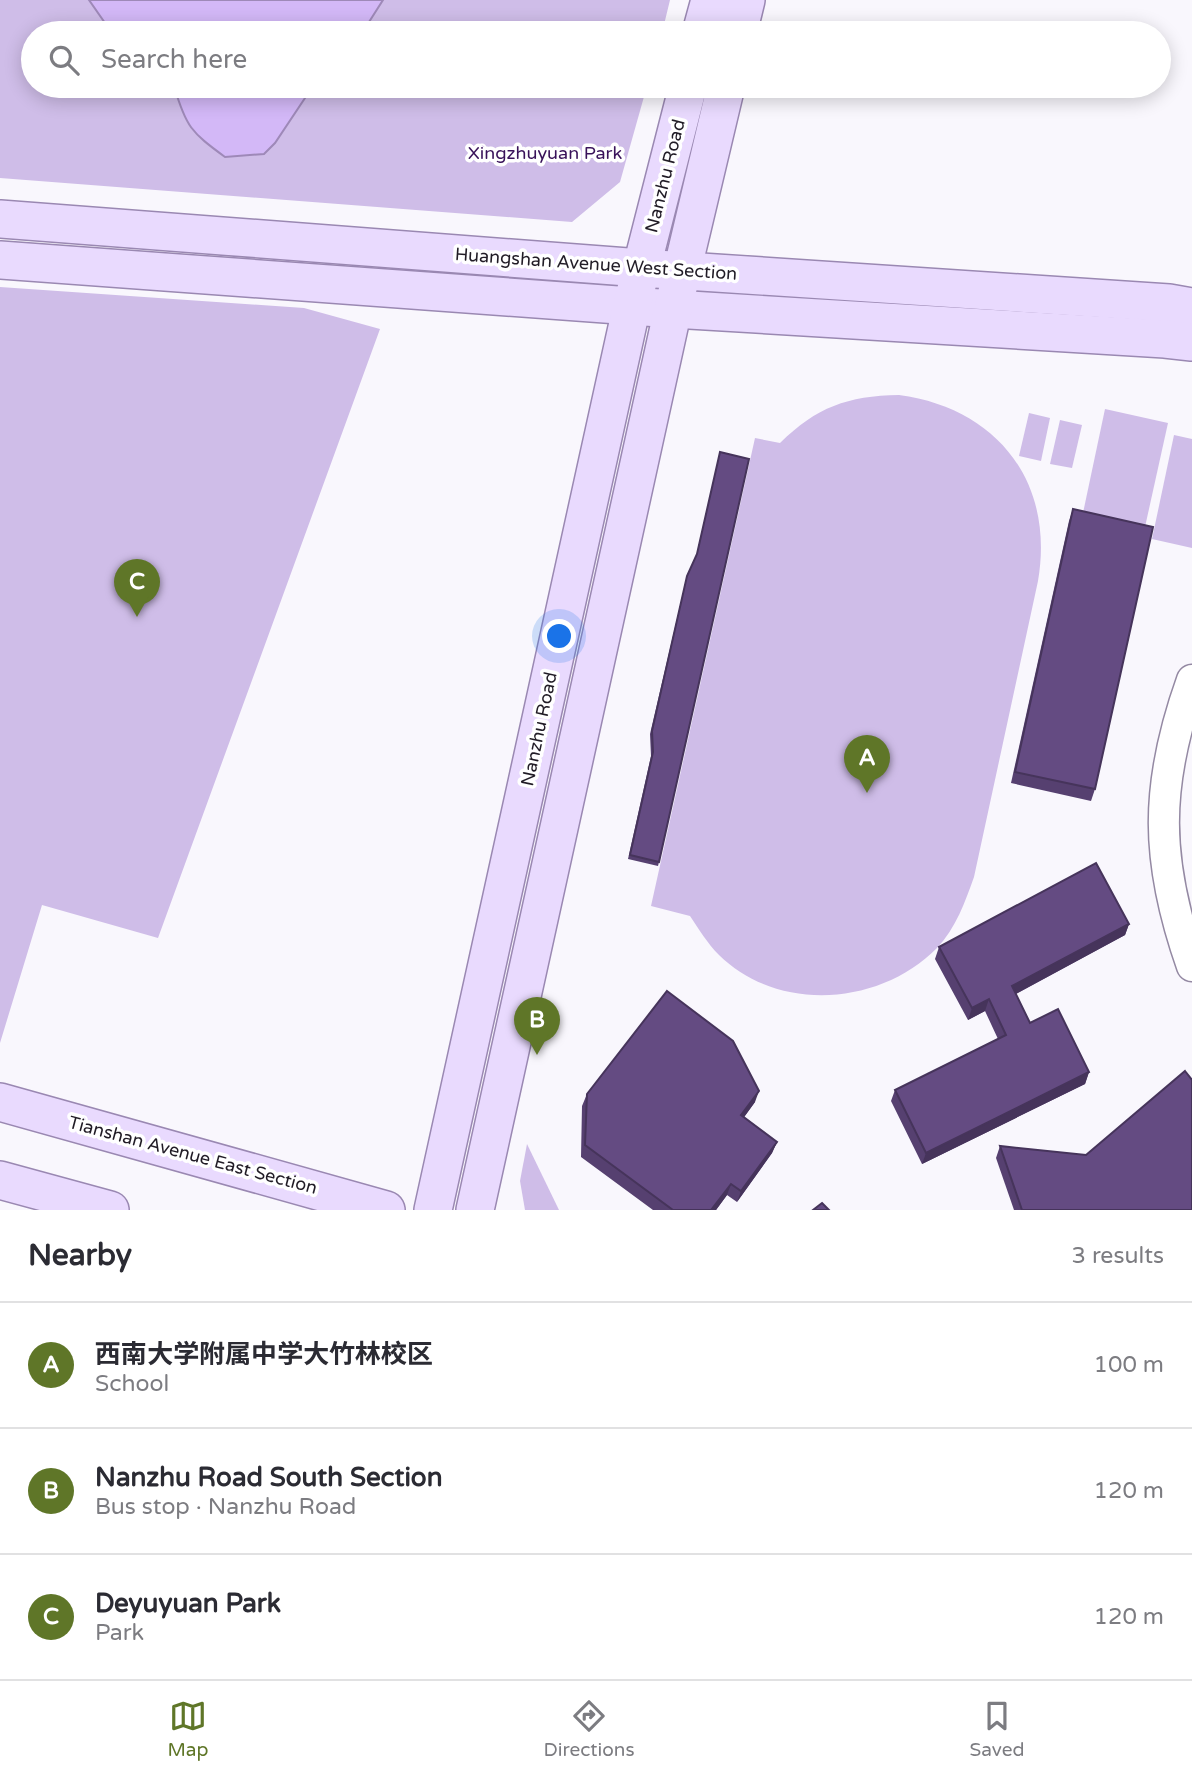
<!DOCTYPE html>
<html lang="en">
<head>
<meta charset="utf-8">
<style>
  :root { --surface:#fff; --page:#f2f2f3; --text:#2b2b33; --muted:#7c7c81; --line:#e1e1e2; --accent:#5f7628 }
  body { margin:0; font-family:"Varela Round","Noto Sans SC",sans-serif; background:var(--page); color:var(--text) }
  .you { position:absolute; left:560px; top:637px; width:24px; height:24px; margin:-18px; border:5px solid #fff; border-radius:50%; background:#1a73e8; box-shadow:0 0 0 10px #1a73e833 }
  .badge { display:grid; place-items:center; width:46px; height:46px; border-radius:50%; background:var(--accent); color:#fff; font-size:23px; font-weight:700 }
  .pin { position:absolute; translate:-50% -58px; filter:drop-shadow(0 2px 4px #0008) }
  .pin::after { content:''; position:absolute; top:37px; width:24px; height:21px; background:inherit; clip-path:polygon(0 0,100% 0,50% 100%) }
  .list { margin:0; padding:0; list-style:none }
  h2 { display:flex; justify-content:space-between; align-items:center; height:91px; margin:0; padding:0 28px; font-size:30px }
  h2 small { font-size:23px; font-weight:400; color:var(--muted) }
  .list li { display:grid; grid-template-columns:46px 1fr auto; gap:21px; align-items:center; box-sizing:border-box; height:126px; padding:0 28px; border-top:2px solid var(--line) }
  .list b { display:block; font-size:26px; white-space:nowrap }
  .list p { margin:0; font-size:23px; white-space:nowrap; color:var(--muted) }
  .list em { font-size:23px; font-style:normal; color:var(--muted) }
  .icon { flex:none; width:38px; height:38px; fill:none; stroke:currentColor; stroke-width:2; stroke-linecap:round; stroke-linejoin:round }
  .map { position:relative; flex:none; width:1192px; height:1210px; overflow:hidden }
  .search { position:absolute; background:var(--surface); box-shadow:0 4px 18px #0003; left:21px; right:21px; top:21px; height:77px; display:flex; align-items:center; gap:18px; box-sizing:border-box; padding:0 24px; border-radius:38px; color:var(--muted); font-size:26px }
  .sheet { height:469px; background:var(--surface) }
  nav { display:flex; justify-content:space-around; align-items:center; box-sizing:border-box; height:98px; border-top:2px solid var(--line); background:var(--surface); font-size:19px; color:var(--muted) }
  nav a { display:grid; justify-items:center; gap:4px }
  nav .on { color:var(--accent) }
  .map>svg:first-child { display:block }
</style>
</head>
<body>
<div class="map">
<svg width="1192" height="1210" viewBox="0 0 1192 1210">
  <rect width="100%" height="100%" fill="#f9f7fd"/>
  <g fill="#cfbde8">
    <path d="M0,0h670l-8,33h-629v53h614l-27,96 -48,40 -572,-44z"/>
    <path d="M0,287l304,21 76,21 -222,609 -116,-33 -42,138z"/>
    <path d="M899,395c98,13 156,87 139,186l-64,296c-9,25 -18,51 -37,71 -57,58 -159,65 -218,7 -12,-12 -20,-26 -29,-39l-39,-10 104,-468 25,5c37,-36 67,-47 119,-48z"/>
    <path d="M1105,409l63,14 -23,104 -62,-14z"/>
    <path d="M1029,413l21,5 -9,43 -22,-5z"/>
    <path d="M1060,420l22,5 -10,43 -22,-4z"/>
    <path d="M1174,435l18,4v109l-40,-9z"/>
    <path d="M527,1144l32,66h-34l-5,-29z"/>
  </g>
  <g fill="#d3b8f7" stroke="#9e89b8" stroke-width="2">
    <path d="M89,0h294l-21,33h-250z"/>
    <path d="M174,86h139l-38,57 -11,11 -39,3c-34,-25 -39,-30 -51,-71z"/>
  </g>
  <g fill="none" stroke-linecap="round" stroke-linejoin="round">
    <defs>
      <path id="minor" d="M1192,680c-38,106 -37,181 0,286"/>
      <g id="major">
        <path d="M701,33l9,-33"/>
        <path d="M738,33l8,-33"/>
        <path d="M0,219l641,49 528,35 23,4"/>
        <path d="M0,260l673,49 492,30 27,3"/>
        <path d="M0,1102l386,108"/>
        <path d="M0,1180l110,30"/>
        <path d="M433,1210l199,-905 56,-219"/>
        <path d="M475,1210l198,-901 53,-223"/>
      </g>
    </defs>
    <use href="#minor" stroke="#9489a3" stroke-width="33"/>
    <use href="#major" stroke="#9a88b2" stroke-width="40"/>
    <use href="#minor" stroke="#fff" stroke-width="30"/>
    <use href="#major" stroke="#e9dafe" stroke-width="37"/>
  </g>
  <g fill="#564070">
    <path d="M720,452l-61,410 -1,4 -30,-7 23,-103 -1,-22 36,-154 10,-23z"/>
    <path d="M1073,509l22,280 -4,12 -80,-18 58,-262z"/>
    <path d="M1129,924l-4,11 -109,59 14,29 59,49 -4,12 -163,80 -31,-63 4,-11 103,-51 -13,-28 -17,9 -33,-61 4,-12z"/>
    <path d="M587,1094l168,8 -11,15 33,25 -5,11 -35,49 -10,-7 -11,15h-63l-72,-53 1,-51z"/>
    <path d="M1000,1146l192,64h-178l-18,-52z"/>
  </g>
  <g fill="#46345b">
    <path d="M1129,924l-4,11 -117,63 4,-12z"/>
    <path d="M989,999l-4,12 -17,9 4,-12z"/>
    <path d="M1089,1072l-4,12 -163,80 4,-11z"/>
    <path d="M759,1091l-4,11 -18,25 4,-12z"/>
    <path d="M777,1142l-5,11 -35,49 4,-11z"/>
    <path d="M731,1184l-4,11 -11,15h-5z"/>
  </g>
  <g fill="#644b82" stroke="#46345b" stroke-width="2">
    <path d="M720,452l29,7 -90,403 -29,-7 23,-103 -1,-21 35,-155 10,-22z"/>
    <path d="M1073,509l80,18 -58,262 -80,-17z"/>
    <path d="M1096,863l33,61 -117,62 18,37 28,-14 31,63 -163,81 -31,-63 111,-55 -17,-36 -17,9 -33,-61z"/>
    <path d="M667,991l66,50 26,50 -18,24 36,27 -36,49 -10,-7 -20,26h-38l-88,-65 2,-51z"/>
    <path d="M1185,1071l7,9v130h-170l-22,-64 86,9z"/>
    <path d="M822,1203l7,7h-16z"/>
  </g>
  <g text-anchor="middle" stroke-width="7" stroke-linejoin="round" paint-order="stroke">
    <g font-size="18" fill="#39125a" stroke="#fff">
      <text x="545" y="159">Xingzhuyuan Park</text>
    </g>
    <g font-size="18" fill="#211c26" stroke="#fff">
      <text transform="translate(665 176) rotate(-76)" y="6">Nanzhu Road</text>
      <text transform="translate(596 264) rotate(4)" y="6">Huangshan Avenue West Section</text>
      <text transform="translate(539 729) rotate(-78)" y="6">Nanzhu Road</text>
      <text transform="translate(193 1155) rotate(15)" y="6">Tianshan Avenue East Section</text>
    </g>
  </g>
</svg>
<div class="you"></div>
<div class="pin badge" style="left:867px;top:793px">A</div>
<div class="pin badge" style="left:537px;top:1055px">B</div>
<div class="pin badge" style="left:137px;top:617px">C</div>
<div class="search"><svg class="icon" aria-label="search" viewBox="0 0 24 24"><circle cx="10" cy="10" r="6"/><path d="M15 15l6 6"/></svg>Search here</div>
</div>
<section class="sheet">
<h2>Nearby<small>3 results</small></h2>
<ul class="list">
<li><span class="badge">A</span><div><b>西南大学附属中学大竹林校区</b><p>School</p></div><em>100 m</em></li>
<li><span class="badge">B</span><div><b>Nanzhu Road South Section</b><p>Bus stop · Nanzhu Road</p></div><em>120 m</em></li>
<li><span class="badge">C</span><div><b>Deyuyuan Park</b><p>Park</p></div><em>120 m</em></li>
</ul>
</section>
<nav>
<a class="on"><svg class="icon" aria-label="map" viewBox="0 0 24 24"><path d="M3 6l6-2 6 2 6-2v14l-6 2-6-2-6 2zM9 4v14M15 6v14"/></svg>Map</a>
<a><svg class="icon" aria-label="directions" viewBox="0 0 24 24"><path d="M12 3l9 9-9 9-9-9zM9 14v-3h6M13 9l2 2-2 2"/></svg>Directions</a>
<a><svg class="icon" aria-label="saved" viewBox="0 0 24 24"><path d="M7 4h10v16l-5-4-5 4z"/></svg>Saved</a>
</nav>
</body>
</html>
